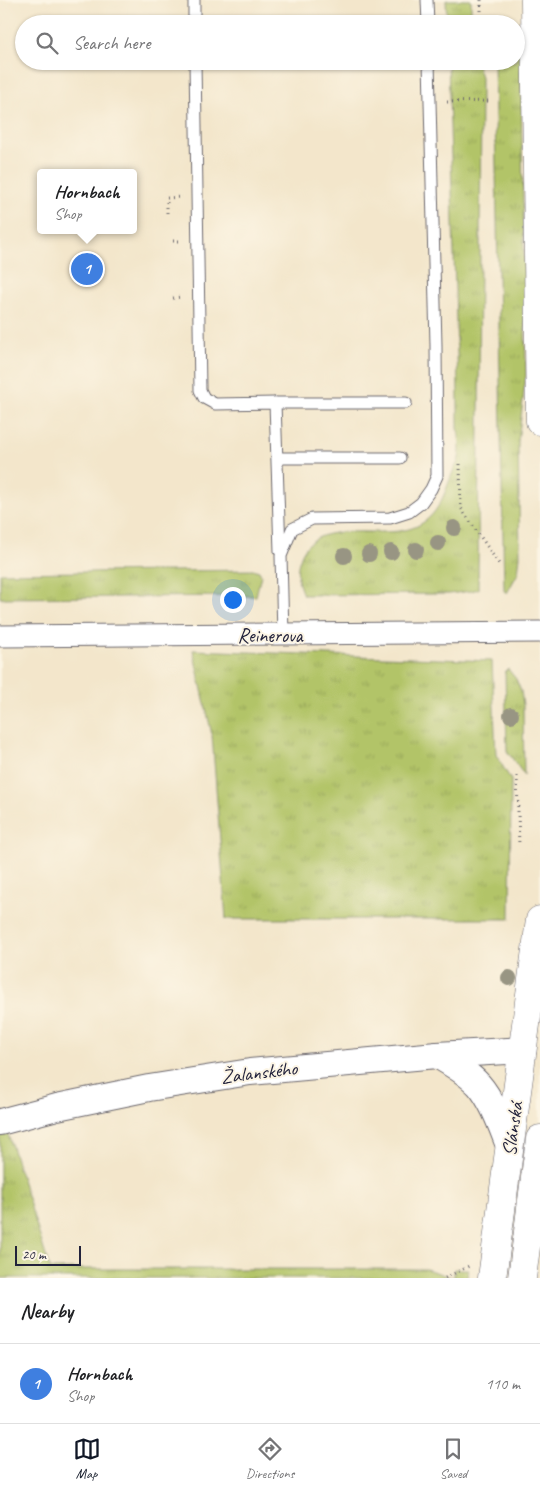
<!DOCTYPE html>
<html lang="en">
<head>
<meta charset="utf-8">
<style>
  :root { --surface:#fff; --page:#f6f6f6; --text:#202124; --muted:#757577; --line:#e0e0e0; --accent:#111827 }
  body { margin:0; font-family:Caveat,sans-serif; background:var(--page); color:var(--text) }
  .scale { position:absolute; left:15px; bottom:12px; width:66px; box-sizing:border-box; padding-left:5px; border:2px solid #22223b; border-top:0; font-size:14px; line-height:18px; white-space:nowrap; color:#22223b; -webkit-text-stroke:4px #fcf5e5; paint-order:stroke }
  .you { position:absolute; left:232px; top:599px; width:18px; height:18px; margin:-12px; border:4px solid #fff; border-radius:50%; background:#1a73e8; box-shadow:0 0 0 8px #1a73e833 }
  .badge { display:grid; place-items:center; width:32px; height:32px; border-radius:50%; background:var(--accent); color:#fff; font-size:16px; font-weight:700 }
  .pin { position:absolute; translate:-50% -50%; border:2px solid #fff; box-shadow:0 1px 5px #0006 }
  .popup { position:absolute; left:37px; top:169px; width:100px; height:65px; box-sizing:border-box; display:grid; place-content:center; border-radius:5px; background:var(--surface); filter:drop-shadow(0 1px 4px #0005); font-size:16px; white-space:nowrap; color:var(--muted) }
  .popup b { font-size:19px; color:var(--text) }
  .popup::after { content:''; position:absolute; left:50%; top:100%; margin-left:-10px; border:10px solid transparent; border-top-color:var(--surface) }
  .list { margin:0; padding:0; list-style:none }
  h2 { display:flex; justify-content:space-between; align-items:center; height:65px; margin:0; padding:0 20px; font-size:21px }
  h2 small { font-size:16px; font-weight:400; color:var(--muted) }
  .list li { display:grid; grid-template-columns:32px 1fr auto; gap:15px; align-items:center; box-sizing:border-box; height:80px; padding:0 20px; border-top:1px solid var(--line) }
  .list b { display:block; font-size:19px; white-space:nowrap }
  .list p { margin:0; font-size:16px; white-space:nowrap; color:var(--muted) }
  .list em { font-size:16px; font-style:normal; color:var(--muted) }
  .icon { flex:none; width:28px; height:28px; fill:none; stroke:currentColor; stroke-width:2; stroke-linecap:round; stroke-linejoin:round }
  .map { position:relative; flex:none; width:540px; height:1278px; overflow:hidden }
  .search { position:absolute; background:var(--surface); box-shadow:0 1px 4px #0004; left:15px; right:15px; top:15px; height:55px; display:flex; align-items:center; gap:12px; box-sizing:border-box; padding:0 18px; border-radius:28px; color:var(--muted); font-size:19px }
  .sheet { height:145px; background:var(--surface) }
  nav { display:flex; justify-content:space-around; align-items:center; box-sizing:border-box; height:70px; border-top:1px solid var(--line); background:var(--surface); font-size:14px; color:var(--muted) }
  nav a { display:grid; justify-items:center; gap:2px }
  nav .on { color:var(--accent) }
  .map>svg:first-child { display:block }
</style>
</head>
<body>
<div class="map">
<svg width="540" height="1278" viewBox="0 0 540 1278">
  <defs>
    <pattern id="grass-tufts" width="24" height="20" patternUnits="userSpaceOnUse" patternTransform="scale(1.25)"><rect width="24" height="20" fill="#b2c468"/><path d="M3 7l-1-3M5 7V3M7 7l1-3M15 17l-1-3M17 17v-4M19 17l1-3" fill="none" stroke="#99a85b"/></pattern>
  </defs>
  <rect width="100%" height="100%" fill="#fcf5e5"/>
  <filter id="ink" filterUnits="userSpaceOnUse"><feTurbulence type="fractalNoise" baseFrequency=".02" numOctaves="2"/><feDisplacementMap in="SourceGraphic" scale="10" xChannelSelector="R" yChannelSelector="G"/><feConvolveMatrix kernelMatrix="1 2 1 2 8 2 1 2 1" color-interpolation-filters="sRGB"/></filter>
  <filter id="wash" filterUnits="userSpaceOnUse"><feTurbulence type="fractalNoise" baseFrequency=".0096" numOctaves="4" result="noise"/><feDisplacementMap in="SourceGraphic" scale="20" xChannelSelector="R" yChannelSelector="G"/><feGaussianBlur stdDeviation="1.12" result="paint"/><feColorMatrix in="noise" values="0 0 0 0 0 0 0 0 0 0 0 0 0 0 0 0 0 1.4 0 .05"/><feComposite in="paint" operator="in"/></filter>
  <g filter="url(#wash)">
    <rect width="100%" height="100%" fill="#f3e6cb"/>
    <g fill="url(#grass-tufts)" stroke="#6a7352">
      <path d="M446,0h25v24h-24z"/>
      <path d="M516,27h4l6,348 -8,67 2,114 -2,17 -11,20 -3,-2 -10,-530h22z"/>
      <path d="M448,61h28l5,16 -3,512 -7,2 -22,3 -146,1c-5,-12 -8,-23 -3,-36 14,-46 85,-15 119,-34 22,-12 26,-35 35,-56 2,-3 4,-7 5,-11 2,-9 0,-21 -1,-30 0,-25 0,-50 -1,-76 -3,-97 -6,-194 -9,-291z"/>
      <path d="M256,570l3,1 2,4 -5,21 -256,2v-25z"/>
      <path d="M193,650l299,11 4,94 15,25 -1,139h-284l-14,-184z"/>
      <path d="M508,669l8,10 5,12 2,14 1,70 -17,-24 -2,-79z"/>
      <path d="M8,1134l42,135h376l28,9v-9h14l-1,9h-467v-142z"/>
    </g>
  </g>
  <g filter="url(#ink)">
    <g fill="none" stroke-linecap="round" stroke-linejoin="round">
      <defs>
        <g id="service">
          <path d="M194,0v24"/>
          <path d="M427,0l1,24"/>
          <path d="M195,61l5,329 4,8 11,6 60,-1 5,148"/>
          <path d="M275,403h131"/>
          <path d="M278,458h122"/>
          <path d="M283,635l-2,-79 11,-27 20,-10 78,-1 19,-6 12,-9 10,-14 6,-13 -1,-131 -7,-284"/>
        </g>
        <path id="minor" d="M0,636l540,-4"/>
        <g id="tertiary">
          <path d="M437,1055c15,9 30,17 42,30 14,16 23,43 31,63"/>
          <path d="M0,1122l57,-15 92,-19 101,-16 187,-17 86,-5"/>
        </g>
        <g id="secondary">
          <path d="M535,0l5,421"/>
          <path d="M492,1278l48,-358"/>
          <path d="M522,1278l18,-139"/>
        </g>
      </defs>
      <use href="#service" stroke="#6b676d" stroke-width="13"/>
      <use href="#minor" stroke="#6b676d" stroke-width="23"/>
      <use href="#tertiary" stroke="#6b676d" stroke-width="28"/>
      <use href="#secondary" stroke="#6b676d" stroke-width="29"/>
      <g stroke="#6b676d" stroke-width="3" stroke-dasharray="1 4" stroke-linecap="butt">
        <path d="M481,0v24"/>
        <path d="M485,61l3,8"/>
        <path d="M447,102l41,-1"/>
        <path d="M167,213v-15l15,-1"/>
        <path d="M173,241h9"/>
        <path d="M173,298l9,-1"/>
        <path d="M460,464l1,44 38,56"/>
        <path d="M517,776l2,70"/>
        <path d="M445,1278l24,-12"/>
      </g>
      <use href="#service" stroke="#fff" stroke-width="11"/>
      <use href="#minor" stroke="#fff" stroke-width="21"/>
      <use href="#tertiary" stroke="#fff" stroke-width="26"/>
      <use href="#secondary" stroke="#fff" stroke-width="28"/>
    </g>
    <g fill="#989583">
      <circle cx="454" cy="528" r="8"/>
      <circle cx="438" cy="543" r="8"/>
      <circle cx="416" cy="550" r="8"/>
      <circle cx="391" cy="552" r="8"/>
      <circle cx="369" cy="554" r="8"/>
      <circle cx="344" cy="556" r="8"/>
      <circle cx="511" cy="715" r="8"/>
      <circle cx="509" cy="978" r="8"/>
    </g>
  </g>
  <g text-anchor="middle" stroke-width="4" stroke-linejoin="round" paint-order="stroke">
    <g font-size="20" fill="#22223b" stroke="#fcf5e5">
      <text x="270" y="642">Reinerova</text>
      <text transform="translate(259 1072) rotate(-7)" y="7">Žalanského</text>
      <text transform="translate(512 1129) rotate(-82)" y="7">Slánská</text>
    </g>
  </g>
</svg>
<div class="scale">20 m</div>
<div class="you"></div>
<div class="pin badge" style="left:87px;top:269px;background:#3f7fe0">1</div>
<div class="popup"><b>Hornbach</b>Shop</div>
<div class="search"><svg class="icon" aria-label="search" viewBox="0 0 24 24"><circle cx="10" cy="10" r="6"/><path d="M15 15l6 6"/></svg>Search here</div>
</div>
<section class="sheet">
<h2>Nearby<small></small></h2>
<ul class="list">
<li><span class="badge" style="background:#3f7fe0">1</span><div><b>Hornbach</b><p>Shop</p></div><em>110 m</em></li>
</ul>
</section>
<nav>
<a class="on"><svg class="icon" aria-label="map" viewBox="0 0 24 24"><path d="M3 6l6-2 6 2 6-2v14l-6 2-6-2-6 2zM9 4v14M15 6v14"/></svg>Map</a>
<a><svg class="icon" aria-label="directions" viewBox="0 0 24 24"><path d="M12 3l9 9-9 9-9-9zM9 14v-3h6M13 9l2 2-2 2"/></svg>Directions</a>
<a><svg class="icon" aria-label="saved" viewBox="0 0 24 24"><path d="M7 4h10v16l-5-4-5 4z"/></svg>Saved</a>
</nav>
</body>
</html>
